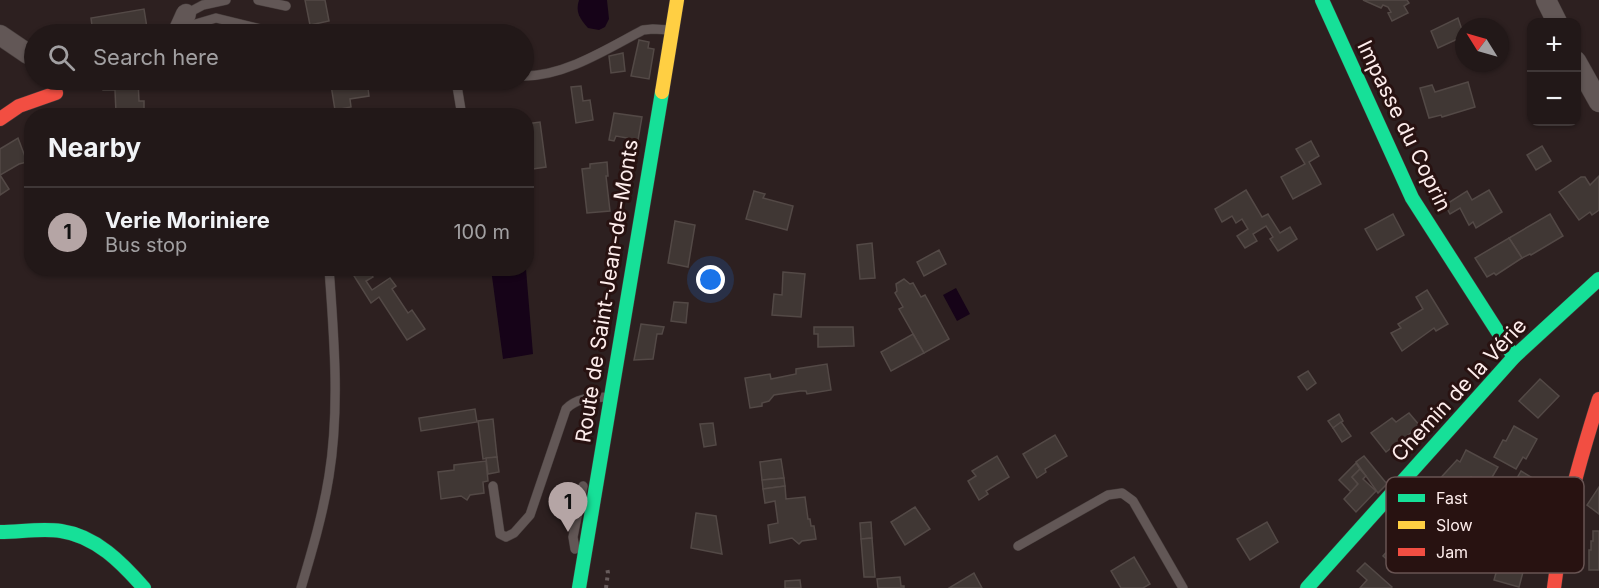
<!DOCTYPE html>
<html lang="en">
<head>
<meta charset="utf-8">
<style>
  :root { --surface:#221818; --page:#2a2121; --text:#f1f3f6; --muted:#a2a0a2; --line:#3f3737; --accent:#b5a5a5 }
  body { margin:0; font-family:Inter,sans-serif; background:var(--page); color:var(--text) }
  .controls { position:absolute; right:18px; top:18px; display:grid; overflow:hidden; border-radius:12px; box-shadow:0 2px 4px #0004 }
  .controls button { width:54px; height:54px; display:grid; place-items:center; padding:0; border:0; border-bottom:2px solid var(--line); background:var(--surface); color:var(--text); font:30px sans-serif }
  .compass { position:absolute; left:1455px; top:18px; width:54px; height:54px; border-radius:50%; background:var(--surface); box-shadow:0 2px 4px #0004; rotate:307deg }
  .you { position:absolute; left:711px; top:280px; width:21px; height:21px; margin:-15px; border:4px solid #fff; border-radius:50%; background:#1a73e8; box-shadow:0 0 0 9px #1a73e833 }
  .badge { display:grid; place-items:center; width:39px; height:39px; border-radius:50%; background:var(--accent); color:#111; font-size:20px; font-weight:700 }
  .pin { position:absolute; translate:-50% -50px; filter:drop-shadow(0 2px 3px #0008) }
  .pin::after { content:''; position:absolute; top:32px; width:21px; height:18px; background:inherit; clip-path:polygon(0 0,100% 0,50% 100%) }
  .list { margin:0; padding:0; list-style:none }
  h2 { display:flex; justify-content:space-between; align-items:center; height:78px; margin:0; padding:0 24px; font-size:26px }
  h2 small { font-size:20px; font-weight:400; color:var(--muted) }
  .list li { display:grid; grid-template-columns:39px 1fr auto; gap:18px; align-items:center; box-sizing:border-box; height:90px; padding:0 24px; border-top:2px solid var(--line) }
  .list b { display:block; font-size:22px; white-space:nowrap }
  .list p { margin:0; font-size:20px; white-space:nowrap; color:var(--muted) }
  .list em { font-size:20px; font-style:normal; color:var(--muted) }
  .icon { flex:none; width:33px; height:33px; fill:none; stroke:currentColor; stroke-width:2; stroke-linecap:round; stroke-linejoin:round }
  .map { position:relative; flex:none; width:1599px; height:588px; overflow:hidden }
  .search { position:absolute; background:var(--surface); box-shadow:0 2px 4px #0004; left:24px; top:24px; width:510px; height:66px; display:flex; align-items:center; gap:15px; box-sizing:border-box; padding:0 21px; border-radius:33px; color:var(--muted); font-size:22px }
  .panel { position:absolute; background:var(--surface); box-shadow:0 2px 4px #0004; left:24px; top:108px; width:510px; height:168px; border-radius:24px }
  .map>svg:first-child { display:block }
</style>
</head>
<body>
<div class="map">
<svg width="1599" height="588" viewBox="0 0 1599 588">
  <rect width="100%" height="100%" fill="#2d2020"/>
  <g fill="#160318">
    <path d="M579,0h28l2,19 -4,8 -6,3 -11,-2c-8,-9 -13,-16 -9,-28z"/>
    <path d="M491,269h35l7,85 -30,5z"/>
    <path d="M956,288l14,26 -13,7 -14,-26z"/>
  </g>
  <g fill="#403734" stroke="#534946" stroke-width="1.5">
    <path d="M305,0h20l4,21 -19,4z"/>
    <path d="M1363,0h44l2,3 -5,3 4,7 -16,8 -4,-8 3,-1 -3,-5 -5,-2 -2,3z"/>
    <path d="M144,9l4,25h-55l-2,-16z"/>
    <path d="M1458,18l6,18 -26,12 -7,-17z"/>
    <path d="M639,40l10,2 -1,6 6,1 -5,30 -18,-3z"/>
    <path d="M623,53l2,18 -14,2 -2,-17z"/>
    <path d="M102,80h36l1,21h5v12h-28l-1,-23h-12z"/>
    <path d="M347,80h20l2,16 -19,3 1,8 -16,3 -4,-25 17,-3z"/>
    <path d="M1468,82l7,25 -33,10 -1,-2 -12,3 -9,-30 12,-3 3,7z"/>
    <path d="M581,86l2,15 7,-1 3,20 -17,3 -5,-36z"/>
    <path d="M614,113l28,4 -4,23 -22,-4 -2,5 -5,-1z"/>
    <path d="M540,122l6,45 -20,3v-46z"/>
    <path d="M18,138l9,24 -8,2 -19,11 9,14 -9,6v-46z"/>
    <path d="M1311,141l8,15 -10,6 12,22 -28,15 -12,-22 24,-13 -9,-15z"/>
    <path d="M1542,146l9,15 -15,9 -9,-15z"/>
    <path d="M607,162l1,14h-2l4,35 -23,2 -5,-44 8,-1v-4z"/>
    <path d="M1599,176v34l-7,5 -2,-3 -11,8 -20,-28 22,-15h4l5,8z"/>
    <path d="M1246,190l16,27 6,-3 12,19 10,-6 7,12 -19,12 -8,-12 3,-2 -7,-11 -13,8 4,7 -12,7 -8,-12 11,-7 -6,-10 -6,4 -4,-7 -10,6 -7,-13z"/>
    <path d="M1489,190l13,22 -26,16 -3,-6 -4,3 -9,-17 -10,6 -5,-9 22,-14 5,9z"/>
    <path d="M754,191l11,3 -2,4 30,8 -6,24 -41,-11z"/>
    <path d="M1393,214l11,21 -27,15 -12,-21z"/>
    <path d="M1550,214l13,22 -32,19 -1,-1 -8,4 -13,-20z"/>
    <path d="M675,221l20,4 -7,42 -20,-4z"/>
    <path d="M1509,238l13,20 -26,17 -2,-2 -7,4 -12,-19z"/>
    <path d="M872,243l3,35 -15,1 -3,-34z"/>
    <path d="M939,250l7,14 -22,12 -7,-14z"/>
    <path d="M349,268h19l5,9 -7,4 6,9 18,-12 6,8 -4,3 16,24 4,-3 13,19 -18,11 -28,-43 -8,6z"/>
    <path d="M783,272l22,2 -4,43 -29,-2 2,-21 8,1z"/>
    <path d="M904,279l6,5 3,-1 8,14 4,-2 24,44 -25,14 -25,-44 4,-2 -8,-14 2,-2 -1,-7z"/>
    <path d="M1427,290l21,34 -12,7 -2,-3 -32,23 -11,-18 10,-5 -3,-4 25,-15 -7,-12z"/>
    <path d="M674,302l14,1 -2,20 -15,-2z"/>
    <path d="M641,324l23,3 -2,7h-5l-4,25 -19,1z"/>
    <path d="M814,327h39l1,19 -36,1v-13h-4z"/>
    <path d="M913,334l11,19 -33,18 -10,-19z"/>
    <path d="M827,364l4,26 -24,4 -1,-3h-6l-26,4 -5,6 -7,2v3l-12,2 -5,-30 25,-4 1,5 25,-5v-5z"/>
    <path d="M1308,371l8,12 -9,7 -9,-13z"/>
    <path d="M1540,379l19,17 -21,22 -19,-17z"/>
    <path d="M475,409l2,13 -56,9 -2,-13z"/>
    <path d="M1409,413l11,13 -34,26 -15,-19 21,-15 4,4z"/>
    <path d="M1339,414l4,7 -10,7 -5,-7z"/>
    <path d="M493,419l4,38 -14,2 -5,-38z"/>
    <path d="M1341,422l10,14 -9,6 -9,-14z"/>
    <path d="M713,423l3,22 -12,2 -4,-23z"/>
    <path d="M1514,426l23,13 -11,20 -3,-2 -7,12 -22,-12 9,-17 3,1z"/>
    <path d="M1055,435l12,21 -22,13 1,3 -9,6 -14,-24z"/>
    <path d="M1466,450l32,17 -11,19 -16,-9 -20,23 -16,-16 22,-24 3,2z"/>
    <path d="M997,456l12,21 -23,14 2,3 -9,6 -11,-19 8,-5 -4,-5z"/>
    <path d="M1364,456l23,28 -9,9 -22,-31z"/>
    <path d="M497,457l2,15 -11,2 -2,-16z"/>
    <path d="M781,459l3,19 -22,2 -2,-18z"/>
    <path d="M486,461l2,20 -5,1 1,11 -14,2 -3,5 -6,-4 -20,3 -3,-27 16,-2v-5z"/>
    <path d="M1356,463l4,6 -8,8 6,7 -7,8 -12,-12z"/>
    <path d="M1360,469l6,7 -3,3 13,12 -20,21 -12,-13 14,-15 -6,-7z"/>
    <path d="M1521,471l25,15 -5,9 -2,-2 -11,18 3,2 -7,12 -25,-15z"/>
    <path d="M784,478l1,8 -22,3 -1,-9z"/>
    <path d="M785,486l1,13 19,-2 3,22h2l1,7h3l2,13 -14,2 -3,3 -7,-6 -22,5 -2,-18 10,-2 -3,-22 -10,2 -2,-14z"/>
    <path d="M1599,487v27l-12,-9z"/>
    <path d="M915,507l15,22 -25,16 -14,-23z"/>
    <path d="M696,513l20,3 6,38 -31,-6z"/>
    <path d="M1405,518l24,22 -28,32 -18,-16 16,-18 -6,-6z"/>
    <path d="M871,522l1,16 -11,1 -1,-16z"/>
    <path d="M1267,522l11,20 -28,18 -13,-21z"/>
    <path d="M1593,531h6v39h-10v-20h2v-9h2z"/>
    <path d="M872,538l3,39h-11l-3,-38z"/>
    <path d="M1505,541l27,7 -3,10 -2,-1 -8,30 -25,-7z"/>
    <path d="M1134,557l16,27 -7,4h-22l-10,-17z"/>
    <path d="M1365,563l27,24 -1,1h-31l7,-8 -10,-9z"/>
    <path d="M974,573l8,15h-33z"/>
    <path d="M900,577l1,9h3v2h-26l-1,-9z"/>
    <path d="M800,580l1,8h-16v-7z"/>
  </g>
  <g fill="none" stroke-linecap="round" stroke-linejoin="round">
    <defs>
      <g id="lane">
        <path d="M258,0l28,6"/>
        <path d="M186,14l17,-9 23,-5"/>
        <path d="M182,28l34,-10 65,16"/>
        <path d="M524,76c41,0 83,-27 119,-46l10,-1 17,1"/>
        <path d="M459,80l-2,6 5,30"/>
        <path d="M493,486l7,48 6,3 8,-4 16,-18 36,-106c12,-12 26,-11 43,-12"/>
        <path d="M1018,546l90,-51 14,-2 11,8 50,87"/>
        <path d="M575,549l-2,-12 10,-51"/>
        <path d="M301,588c11,-37 22,-74 28,-112 11,-68 5,-139 0,-208"/>
      </g>
      <g id="street">
        <path d="M1546,0l11,22"/>
        <path d="M177,34l9,-20"/>
        <path d="M0,35l28,19h6"/>
        <path d="M1576,61l23,41"/>
      </g>
      <g id="fast">
        <path d="M1322,0l90,198 102,159"/>
        <path d="M0,532c20,0 41,-4 61,-1 35,5 61,32 83,57"/>
        <path d="M579,588l83,-496"/>
        <path d="M1307,588l207,-231 85,-78"/>
      </g>
      <path id="slow" d="M662,92l15,-92"/>
      <g id="jam">
        <path d="M0,119l19,-13 37,-13"/>
        <path d="M1554,588c8,-66 25,-126 45,-189"/>
      </g>
    </defs>
    <use href="#lane" stroke="#463c3b" stroke-width="10"/>
    <use href="#street" stroke="#463c3b" stroke-width="21"/>
    <use href="#fast" stroke="#463c3b" stroke-width="15"/>
    <use href="#slow" stroke="#463c3b" stroke-width="15"/>
    <use href="#jam" stroke="#463c3b" stroke-width="15"/>
    <path stroke="#675c5c" stroke-width="4" stroke-dasharray="3 4.5" stroke-linecap="butt" d="M606,588l2,-15 -1,-5"/>
    <use href="#lane" stroke="#625756" stroke-width="9"/>
    <use href="#street" stroke="#625756" stroke-width="20"/>
    <use href="#fast" stroke="#16e098" stroke-width="14"/>
    <use href="#slow" stroke="#ffcf43" stroke-width="14"/>
    <use href="#jam" stroke="#f24e42" stroke-width="14"/>
  </g>
  <g text-anchor="middle" stroke-width="6" stroke-linejoin="round" paint-order="stroke">
    <g font-size="21" fill="#feedec" stroke="#281211">
      <text transform="translate(1404 126) rotate(64)" y="7">Impasse du Coprin</text>
      <text transform="translate(607 291) rotate(-81)" y="7">Route de Saint-Jean-de-Monts</text>
      <text transform="translate(1459 390) rotate(-47)" y="7">Chemin de la Vérie</text>
    </g>
  </g>
  <rect x="1386" y="477" width="198" height="96" rx="9" fill="#281211" stroke="#685453" stroke-width="1.5"/>
  <rect x="1398" y="494" width="27" height="8" fill="#16e098"/>
  <rect x="1398" y="521" width="27" height="8" fill="#ffcf43"/>
  <rect x="1398" y="548" width="27" height="8" fill="#f24e42"/>
  <g font-size="16" fill="#feedec">
    <text x="1436" y="504">Fast</text>
    <text x="1436" y="531">Slow</text>
    <text x="1436" y="558">Jam</text>
  </g>
</svg>
<div class="controls">
<button>+</button>
<button>−</button>
</div>
<svg class="compass" viewBox="-18 -18 36 36"><path d="M0-13l5 13h-10z" fill="#e53935"/><path d="M0 13l5-13h-10z" fill="#a2a0a2"/></svg>
<div class="you"></div>
<div class="pin badge" style="left:568px;top:532px">1</div>
<div class="search"><svg class="icon" aria-label="search" viewBox="0 0 24 24"><circle cx="10" cy="10" r="6"/><path d="M15 15l6 6"/></svg>Search here</div>
<section class="panel">
<h2>Nearby<small></small></h2>
<ul class="list">
<li><span class="badge">1</span><div><b>Verie Moriniere</b><p>Bus stop</p></div><em>100 m</em></li>
</ul>
</section>
</div>
</body>
</html>
